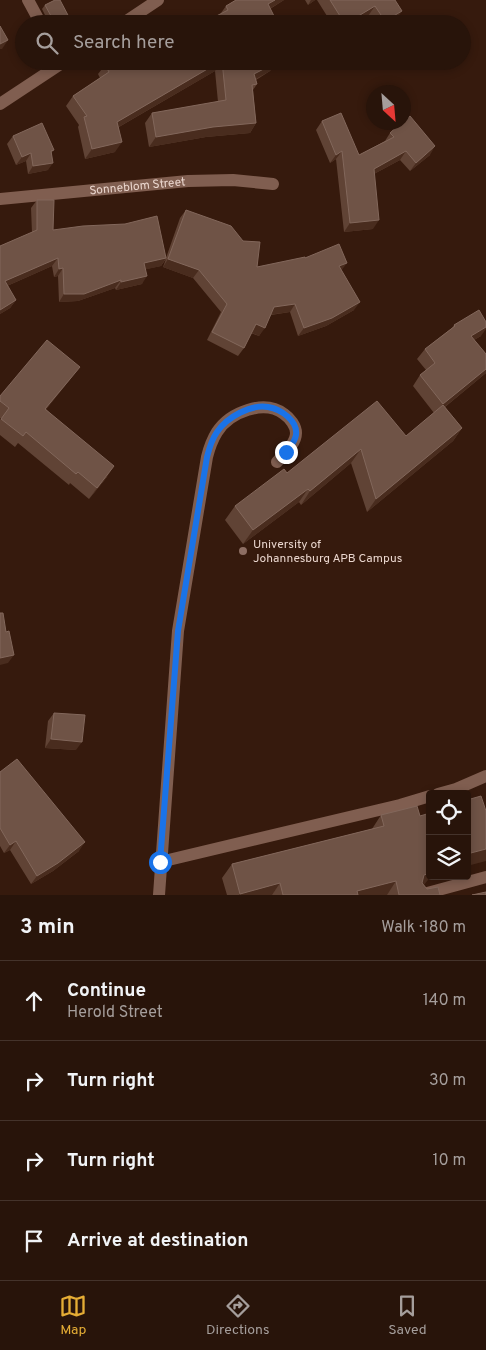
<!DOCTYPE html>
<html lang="en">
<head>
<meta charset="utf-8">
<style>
  :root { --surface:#28140a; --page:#342118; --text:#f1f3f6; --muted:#a59e9c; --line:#44332b; --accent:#e5ad35 }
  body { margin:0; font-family:Overpass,sans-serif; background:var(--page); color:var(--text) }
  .controls { position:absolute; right:15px; bottom:15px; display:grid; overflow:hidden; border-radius:5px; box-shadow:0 2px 8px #0003 }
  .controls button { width:45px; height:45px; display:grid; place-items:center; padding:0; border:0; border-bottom:1px solid var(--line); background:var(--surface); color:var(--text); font:25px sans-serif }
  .compass { position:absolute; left:366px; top:85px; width:45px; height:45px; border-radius:50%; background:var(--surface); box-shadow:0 2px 8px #0003; rotate:154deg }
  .stop { position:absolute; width:15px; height:15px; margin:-11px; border:4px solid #1a73e8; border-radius:50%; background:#fff }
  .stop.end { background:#1a73e8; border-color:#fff; box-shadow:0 1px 5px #0008 }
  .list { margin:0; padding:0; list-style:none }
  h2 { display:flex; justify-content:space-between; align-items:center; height:65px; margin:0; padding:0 20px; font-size:21px }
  h2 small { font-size:16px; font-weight:400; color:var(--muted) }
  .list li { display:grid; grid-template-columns:32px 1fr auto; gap:15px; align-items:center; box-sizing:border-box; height:80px; padding:0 20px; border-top:1px solid var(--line) }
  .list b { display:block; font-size:19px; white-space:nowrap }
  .list p { margin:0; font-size:16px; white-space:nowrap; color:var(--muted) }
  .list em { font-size:16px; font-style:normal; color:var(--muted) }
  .icon { flex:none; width:28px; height:28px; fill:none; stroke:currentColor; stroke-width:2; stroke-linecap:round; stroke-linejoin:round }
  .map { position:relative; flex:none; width:486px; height:895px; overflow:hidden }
  .search { position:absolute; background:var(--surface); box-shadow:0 2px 8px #0003; left:15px; right:15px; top:15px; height:55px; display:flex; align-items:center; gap:12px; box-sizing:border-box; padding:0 18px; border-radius:28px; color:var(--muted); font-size:19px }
  .sheet { height:385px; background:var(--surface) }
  nav { display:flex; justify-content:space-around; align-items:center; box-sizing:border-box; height:70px; border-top:1px solid var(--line); background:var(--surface); font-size:14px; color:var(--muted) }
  nav a { display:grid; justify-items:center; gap:2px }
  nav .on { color:var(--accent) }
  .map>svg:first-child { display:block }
</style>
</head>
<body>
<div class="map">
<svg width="486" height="895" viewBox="0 0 486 895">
  <rect width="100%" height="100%" fill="#361a0d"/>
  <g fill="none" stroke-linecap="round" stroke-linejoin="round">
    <g stroke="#805e50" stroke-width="12">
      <path d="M28,0l13,24"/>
      <path d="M122,24l36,-24"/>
      <path d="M0,104l65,-43"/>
      <path id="s1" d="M0,199l188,-18 45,-1 40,4"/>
      <path d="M438,794l18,-5 30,-13"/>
      <path d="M160,862l240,-57 30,-9"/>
      <path d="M159,895l19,-264 29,-174c2,-8 5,-17 10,-25 13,-20 47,-33 67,-18 6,4 12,12 12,19 0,11 -12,21 -19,29"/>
      <path d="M420,895l66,-18"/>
    </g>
  </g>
  <g fill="#604335">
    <path d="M236,0h48l-14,9 -49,4 5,-7z"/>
    <path d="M305,0h10l-7,5z"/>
    <path d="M317,0h78v21l-5,3h-17l-5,-8 -13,8h-23z"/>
    <path d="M45,5l25,14 -3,5h-19v-3l-6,-12z"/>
    <path d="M111,61l166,1 -7,9 -14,9 1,4 -4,6 3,33 -6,10 -44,4 -57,10 -4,-24 7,-10 66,-11 -3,-31 -96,56 -4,25 -30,7 -7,-32 1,-2 -13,-19 7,-10 27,-18 -2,-4 7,-9z"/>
    <path d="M322,121l37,34 26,-14 5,-8 40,22 -20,16 -10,-11 -26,14 -1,55 -29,3 -8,-73 -6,4 -14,-33z"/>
    <path d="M13,136l41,14 -3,3 -3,17 -20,4 -2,-13 -10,4 -9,-21z"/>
    <path d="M37,200l16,30 113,28 14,-40 6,-8 71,57 48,-9 36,12 13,40 -28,16 -28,10 -8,-24 -19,3 -12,21 -8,-3 -7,15 -6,8 -31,-16 14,-28 -28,-34 -30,-11 3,-8 -5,7 -15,3 -4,15 -26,6 -1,-2 -37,13 -19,1 -1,-26 -4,1 -2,-11 -45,20 9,14 -6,8 -10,6v-68l32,-13 -1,-25z"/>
    <path d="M454,325l27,11 -7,4 12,14v19l-41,34 17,21 -9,13 -86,71 -16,-49 -50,42 -2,-3 -56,42 -18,-24 10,-14 52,-33 119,-37 28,-23 -21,-27 7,-11 6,-5 -9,-11 8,-10 27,-21z"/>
    <path d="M72,377l-26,32 61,68 -18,22 -19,-16 -1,2 -51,-42 -3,4 -15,-12v-15l1,-2h-1v-22z"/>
    <path d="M54,713l22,37 -31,-2 3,-27z"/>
    <path d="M0,772l79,79 -26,20 -22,13 -21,-34 -6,3 -4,-7z"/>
    <path d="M381,815l43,70 3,4 13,6h-213l-5,-17 10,-14 140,-35z"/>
  </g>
  <g fill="#492c1e">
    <path d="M275,0h9l-23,14 7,-10z"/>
    <path d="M311,0h4l-7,5z"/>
    <path d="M375,6l-7,10 -13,8h-9z"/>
    <path d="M402,11l-7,10 -5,3h-6l1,-3z"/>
    <path d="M70,19l-3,5h-5z"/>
    <path d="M8,40l-6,9h-2v-5z"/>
    <path d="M222,61l-7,10 -105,61 7,-10z"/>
    <path d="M277,62l-7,9 -23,13 7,-10z"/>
    <path d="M256,123l-6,10 -44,4 -57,10 7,-10 57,-10z"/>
    <path d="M122,142l-7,10 -30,7 7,-10z"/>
    <path d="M435,146l-5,9 -20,16 6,-8z"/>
    <path d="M342,151l-6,8 -6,4 6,-8z"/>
    <path d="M406,151l-6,9 -32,17 6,-8z"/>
    <path d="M31,153l-5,8 -10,4 6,-8z"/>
    <path d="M53,163l-5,7 -20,4 5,-8z"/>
    <path d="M379,220l-6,9 -29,3 6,-9z"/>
    <path d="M58,258l-6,8 -52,23 5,-8z"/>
    <path d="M166,258l-5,8 -22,5 5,-8z"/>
    <path d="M168,259l31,11 -6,8 -30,-11z"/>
    <path d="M347,263l-6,8 -2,-5z"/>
    <path d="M63,268l-5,8 -4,1 5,-8z"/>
    <path d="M147,276l-5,8 -26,6 5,-8z"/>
    <path d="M121,280l-6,8 -37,13 -19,1 5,-8z"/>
    <path d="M16,300l-6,8 -10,6v-4z"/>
    <path d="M360,302l-6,8 -28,16 -28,10 6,-8z"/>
    <path d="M295,304l-5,8 -22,3 6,-8z"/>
    <path d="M256,324l9,4 -6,8 -9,-4z"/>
    <path d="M486,327v2l-5,7 -18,10 8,-10z"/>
    <path d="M80,367l-8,10 -34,43 7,-11z"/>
    <path d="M486,369v4l-50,41 7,-10z"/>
    <path d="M462,428l-9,13 -86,71 9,-13z"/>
    <path d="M361,449l-10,14 -50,42 9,-14z"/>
    <path d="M114,466l-7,11 -18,22 8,-11z"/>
    <path d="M308,489l-9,13 -56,42 10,-14z"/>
    <path d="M14,655l-6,8 -8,2v-7z"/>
    <path d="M51,739l31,3 -6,8 -31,-2z"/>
    <path d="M16,841l-6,9 -6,3 6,-8z"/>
    <path d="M85,842l-6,9 -26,20 -22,13 6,-8z"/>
    <path d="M486,849v12l-19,5v-12z"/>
    <path d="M430,866v10h1l-7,9 -9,4z"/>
    <path d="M396,881l-9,14h-33l3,-4z"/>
    <path d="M280,883l-8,12h-33l1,-1z"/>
  </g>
  <g fill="#6f5346" stroke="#82675b">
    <path d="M55,0h5l10,19 -8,5h-10l-1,-8 -6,-11z"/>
    <path d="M236,0h39l-7,4 10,20h-77l27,-14 -2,-4z"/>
    <path d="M330,0h65l7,11 -17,10 -10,-15 -30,18z"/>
    <path d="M178,17l3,7h-15z"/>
    <path d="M0,26l8,14 -8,4z"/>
    <path d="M111,61h110l-104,61 5,20 -30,7 -8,-32 3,-1 -14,-20 36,-24 -4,-7z"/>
    <path d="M222,61l55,1 -23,12 3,10 -5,1 4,38 -43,4 -57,10 -4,-24 74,-13z"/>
    <path d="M341,113l18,42 35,-18 -4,-4 12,-11h2v-1l6,-5 25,30 -19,17 -10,-12 -32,18 5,51 -29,3 -8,-72 -6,4 -14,-34z"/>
    <path d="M42,123l12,27 -3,1 2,12 -20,3 -2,-13 -9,4 -9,-21z"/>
    <path d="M37,200h17l-1,30 30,-4 42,-2 32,-8 9,42 -22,5 3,13 -26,6v-2l-37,14h-20l-1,-26 -4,1 -1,-11 -53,23 11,19 -16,10v-64l37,-16z"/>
    <path d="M186,210l45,16 12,15 17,1 -3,25 48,-10v1l34,-14 8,19 -8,3 21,36 -28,16 -28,10 -9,-24 -21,3 -9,21 -9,-4 -12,24 -32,-16 15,-28 -28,-34 -31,-11z"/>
    <path d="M479,310l7,12v5l-15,9 15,18v15l-43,35 -23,-29 15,-12 -10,-14 30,-23 -1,-1z"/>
    <path d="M47,340l33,27 -35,42 69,57 -17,22 -19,-16 -2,2 -50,-42 -3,4 -22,-17 8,-11 -9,-7v-5z"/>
    <path d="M377,401l29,35 37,-31 19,23 -86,71 -15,-50 -51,42 -2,-2 -55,41 -18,-24 49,-37 3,4z"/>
    <path d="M0,613h3l3,19 3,-1 5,24 -14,3z"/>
    <path d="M54,713l31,2 -3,27 -31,-3z"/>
    <path d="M17,759l68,83 -27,21 -21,13 -21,-35 -6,4 -10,-17v-56z"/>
    <path d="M481,796l5,15v38l-19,5v-54z"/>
    <path d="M417,806l3,10 10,-3v60l-6,2 -2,8 5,6 11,-2 2,8h-41l-3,-14 -39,10 1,4h-75l-3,-12 -40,11 -8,-30 152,-38 -3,-11z"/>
    <path d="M486,892v3h-14z"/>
  </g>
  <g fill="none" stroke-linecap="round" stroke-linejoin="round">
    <path stroke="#1a73e8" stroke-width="6" d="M160,862l18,-231 29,-174c2,-8 5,-18 10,-25 10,-15 34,-28 51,-25 13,2 30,14 28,28 -1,7 -6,12 -10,17"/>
  </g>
  <circle fill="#8d6e63" stroke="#361a0d" stroke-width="2" cx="243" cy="551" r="5"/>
  <g text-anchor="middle" stroke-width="4" stroke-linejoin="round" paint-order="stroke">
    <g font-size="12" fill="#ead6ce" stroke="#361a0d">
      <text dy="4" stroke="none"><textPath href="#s1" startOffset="138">Sonneblom Street</textPath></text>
    </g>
    <g font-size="12" fill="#ead6ce" stroke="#361a0d" text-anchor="start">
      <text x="253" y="548">University of<tspan x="253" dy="14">Johannesburg APB Campus</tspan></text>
    </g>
  </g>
</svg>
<div class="controls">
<button><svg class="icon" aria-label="locate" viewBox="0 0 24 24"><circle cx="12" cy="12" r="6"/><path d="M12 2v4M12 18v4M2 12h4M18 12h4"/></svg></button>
<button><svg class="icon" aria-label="layers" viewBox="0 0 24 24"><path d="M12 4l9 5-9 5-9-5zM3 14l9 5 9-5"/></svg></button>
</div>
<svg class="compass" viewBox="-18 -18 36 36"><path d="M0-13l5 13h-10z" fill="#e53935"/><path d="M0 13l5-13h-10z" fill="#a59e9c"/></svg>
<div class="stop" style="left:160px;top:862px"></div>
<div class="stop end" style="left:286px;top:452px"></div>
<div class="search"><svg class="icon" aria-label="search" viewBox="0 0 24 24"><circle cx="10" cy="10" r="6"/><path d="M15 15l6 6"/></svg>Search here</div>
</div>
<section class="sheet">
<h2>3 min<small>Walk · 180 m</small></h2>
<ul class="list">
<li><svg class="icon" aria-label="ahead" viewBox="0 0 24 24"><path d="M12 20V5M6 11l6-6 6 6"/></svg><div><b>Continue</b><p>Herold Street</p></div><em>140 m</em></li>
<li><svg class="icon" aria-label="right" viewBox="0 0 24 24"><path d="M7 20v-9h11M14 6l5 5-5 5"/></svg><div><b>Turn right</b></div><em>30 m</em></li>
<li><svg class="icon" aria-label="right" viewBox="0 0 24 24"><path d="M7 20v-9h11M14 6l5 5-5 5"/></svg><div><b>Turn right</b></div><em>10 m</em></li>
<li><svg class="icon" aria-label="arrive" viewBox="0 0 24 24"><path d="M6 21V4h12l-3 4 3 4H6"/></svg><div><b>Arrive at destination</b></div></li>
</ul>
</section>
<nav>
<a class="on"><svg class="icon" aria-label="map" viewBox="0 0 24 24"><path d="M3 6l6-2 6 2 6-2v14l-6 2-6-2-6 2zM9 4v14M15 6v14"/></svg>Map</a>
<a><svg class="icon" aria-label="directions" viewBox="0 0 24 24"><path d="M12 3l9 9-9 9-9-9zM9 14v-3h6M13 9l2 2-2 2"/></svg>Directions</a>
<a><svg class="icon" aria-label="saved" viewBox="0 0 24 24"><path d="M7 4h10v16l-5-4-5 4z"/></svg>Saved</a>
</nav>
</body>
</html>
